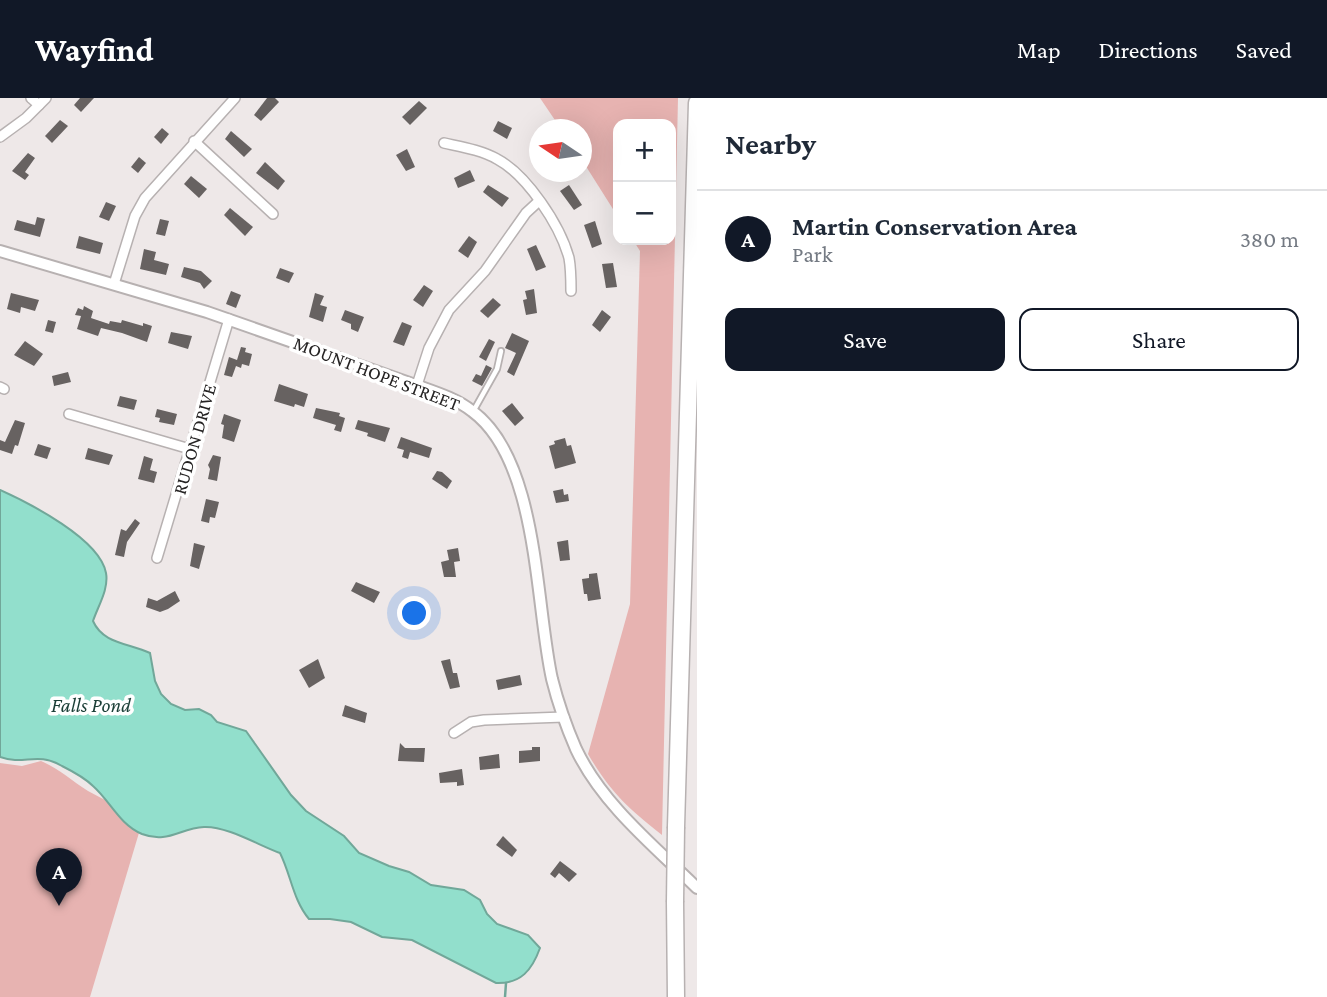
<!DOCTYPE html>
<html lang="en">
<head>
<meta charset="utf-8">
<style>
  :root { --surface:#fff; --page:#f6f6f7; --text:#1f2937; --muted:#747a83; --line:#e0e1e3; --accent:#111827 }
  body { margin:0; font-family:"Crimson Pro",serif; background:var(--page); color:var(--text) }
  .controls { position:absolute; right:21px; top:21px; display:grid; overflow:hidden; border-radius:14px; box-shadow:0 7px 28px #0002 }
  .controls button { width:63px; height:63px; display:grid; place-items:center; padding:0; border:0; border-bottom:2px solid var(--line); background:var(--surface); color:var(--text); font:35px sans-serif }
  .compass { position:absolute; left:529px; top:21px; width:63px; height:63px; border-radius:50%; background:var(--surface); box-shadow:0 7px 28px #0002; rotate:283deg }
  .you { position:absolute; left:415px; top:516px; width:24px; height:24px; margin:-18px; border:5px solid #fff; border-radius:50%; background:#1a73e8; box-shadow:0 0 0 10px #1a73e833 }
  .badge { display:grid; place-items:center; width:46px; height:46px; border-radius:50%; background:var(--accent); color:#fff; font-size:23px; font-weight:700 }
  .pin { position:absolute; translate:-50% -58px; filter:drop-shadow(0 2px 4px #0008) }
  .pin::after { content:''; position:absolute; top:37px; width:24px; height:21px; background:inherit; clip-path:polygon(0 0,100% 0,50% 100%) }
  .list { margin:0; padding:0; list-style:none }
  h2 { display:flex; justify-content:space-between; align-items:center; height:91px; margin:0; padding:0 28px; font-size:30px }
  h2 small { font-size:23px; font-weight:400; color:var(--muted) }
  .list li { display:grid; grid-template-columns:46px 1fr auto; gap:21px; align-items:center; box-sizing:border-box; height:98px; padding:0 28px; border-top:2px solid var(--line) }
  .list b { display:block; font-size:26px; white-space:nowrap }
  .list p { margin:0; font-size:23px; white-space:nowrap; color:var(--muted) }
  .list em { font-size:23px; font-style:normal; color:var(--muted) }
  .actions { display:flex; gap:14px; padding:21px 28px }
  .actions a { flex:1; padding:16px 0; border:2px solid var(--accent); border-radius:14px; text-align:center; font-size:24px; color:var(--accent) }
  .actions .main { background:var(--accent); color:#fff }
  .map { position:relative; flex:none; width:697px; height:899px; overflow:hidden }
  header { display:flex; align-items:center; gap:42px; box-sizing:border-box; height:98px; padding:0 35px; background:var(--accent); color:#fff }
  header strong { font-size:33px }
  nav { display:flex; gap:38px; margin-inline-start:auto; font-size:24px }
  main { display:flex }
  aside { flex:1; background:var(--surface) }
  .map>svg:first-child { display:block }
</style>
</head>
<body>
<header>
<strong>Wayfind</strong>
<nav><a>Map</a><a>Directions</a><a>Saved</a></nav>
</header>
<main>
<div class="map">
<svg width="697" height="899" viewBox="0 0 697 899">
  <rect width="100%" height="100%" fill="#eee8e8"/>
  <g fill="#e7b3b1">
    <path d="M540,0h138l-16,737c-35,-28 -51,-42 -74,-81l42,-150 10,-353 -7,-11h38v-116h-53v93l-36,-57v-30l-21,-1z"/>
    <path d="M41,663c17,7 31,20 47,30 18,10 37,18 56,25l-54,181h-90v-234l22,3z"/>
  </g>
  <path fill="#92dfcc" stroke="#71a799" stroke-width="2" d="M0,392c29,13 100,49 106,83 3,16 -8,33 -13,48 10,23 36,22 57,32l5,28 6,13 10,10 14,6 14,-1 12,6 6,7 29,9 45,64 15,16 38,25 15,17 30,13 20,6 22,13 33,5 16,10 7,14 10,10 31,11 12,13c-8,22 -19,36 -44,35l-84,-43 -30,-3 -31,-15 -21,-3h-21c-16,-19 -18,-44 -29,-66 -22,-8 -53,-27 -76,-26 -24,1 -36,17 -62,7 -23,-10 -31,-32 -49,-48 -8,-8 -21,-15 -31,-20 -26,-15 -37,0 -62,-9z"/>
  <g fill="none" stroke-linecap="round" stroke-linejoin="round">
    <path stroke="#71a799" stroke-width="2.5" d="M505,899l1,-14"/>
  </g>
  <g fill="#676261">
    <path d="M80,0h14l-13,14 -7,-7z"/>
    <path d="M267,0h8l4,4 -18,19 -7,-6z"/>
    <path d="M419,3l8,7 -17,17 -8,-8z"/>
    <path d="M60,22l8,6 -16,17 -7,-7z"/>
    <path d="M498,23l14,7 -5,11 -14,-8z"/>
    <path d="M162,30l7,6 -8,10 -7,-7z"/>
    <path d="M231,33l21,18 -8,8 -19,-18z"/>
    <path d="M407,51l8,18 -9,4 -10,-16z"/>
    <path d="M28,55l7,5 -10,14 4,3 -4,5 -13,-9z"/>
    <path d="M139,59l7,6 -8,10 -7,-6z"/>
    <path d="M265,64l20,19 -7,9 -22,-17z"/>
    <path d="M470,72l5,11 -17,7 -4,-10z"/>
    <path d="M191,78l16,13 -8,9 -15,-14z"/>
    <path d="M488,87l21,13 -7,9 -19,-15z"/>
    <path d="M569,87l13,20 -8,5 -14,-19z"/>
    <path d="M106,104l10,4 -7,15 -10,-4z"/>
    <path d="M230,110l23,19 -8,9 -21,-21z"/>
    <path d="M37,119l8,2 -5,18 -26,-7 3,-10 18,5z"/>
    <path d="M160,121l9,2 -4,15 -9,-2z"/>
    <path d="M595,123l7,23 -10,4 -8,-23z"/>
    <path d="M79,138l24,7 -3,11 -24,-6z"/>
    <path d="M469,138l8,6 -9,16 -10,-7z"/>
    <path d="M536,147l10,22 -10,4 -9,-22z"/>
    <path d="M144,151l12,3 -2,8 15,4 -3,11 -26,-6z"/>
    <path d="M613,165l4,24 -11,1 -4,-24z"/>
    <path d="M184,169l17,4 11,10 -8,8 -4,-6 -19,-6z"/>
    <path d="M280,170l14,5 -5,10 -13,-5z"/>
    <path d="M424,187l9,6 -10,16 -10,-7z"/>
    <path d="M534,191l3,24 -11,2 -3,-15 4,-1 -2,-8z"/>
    <path d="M231,193l10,4 -5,13 -10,-4z"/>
    <path d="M11,195l28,7 -4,11 -14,-4 -1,6 -13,-4z"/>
    <path d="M315,195l9,3 -4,9 7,2 -4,15 -14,-5z"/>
    <path d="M493,200l8,7 -13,13 -8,-7z"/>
    <path d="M84,208l9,5 -2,7 18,6 1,-3 11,2 1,-3 21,6v-3l9,3 -5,16 -25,-9 -21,-5 -3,8 -21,-7 4,-13 -6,-1 3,-7 5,2z"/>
    <path d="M345,212l19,7 -6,15 -7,-3v-5l-10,-4z"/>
    <path d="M602,212l9,7 -11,15 -8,-7z"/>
    <path d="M48,222l8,2 -3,11 -8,-2z"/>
    <path d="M402,224l10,4 -8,20 -11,-4z"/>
    <path d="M171,234l21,4 -4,13 -20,-6z"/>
    <path d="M512,235l17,8 -15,35 -7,-4 9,-19 -11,-5z"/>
    <path d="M489,241l6,3 -9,19 -7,-4z"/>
    <path d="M25,243l18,13 -9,12 -20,-11z"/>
    <path d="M241,249l5,1 -1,4 7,2 -3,12 -7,-2 -1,4 -5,-2 -4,11 -8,-2 5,-18 8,3z"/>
    <path d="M486,267l6,3 -10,18 -10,-5 4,-7 5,2z"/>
    <path d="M68,274l3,10 -17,4 -2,-10z"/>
    <path d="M279,286l29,10 -4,13 -9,-3 -1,3 -20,-6z"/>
    <path d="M120,298l17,4 -3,10 -17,-4z"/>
    <path d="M512,305l12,15 -9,8 -13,-15z"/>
    <path d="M316,310l24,5 -1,3 6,2 -4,14 -7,-2 2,-5 -23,-7z"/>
    <path d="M157,311l20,5 -3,11 -15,-3 1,-4 -5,-1z"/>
    <path d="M224,316l17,6 -7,22 -12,-4 2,-13 -3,-1z"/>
    <path d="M15,322l10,3 -7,23 -3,-1 -3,9 -12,-4v-10l5,2z"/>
    <path d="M358,322l32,8 -5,14 -18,-6 1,-3 -13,-4z"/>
    <path d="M401,339l31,11 -3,10 -19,-6 -2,7 -6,-2 2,-7 -7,-2z"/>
    <path d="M565,340l2,8 4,-1 5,18 -21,6 -6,-23 6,-2 -1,-3z"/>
    <path d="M38,346l13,4 -4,11 -13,-4z"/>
    <path d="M88,350l25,7 -4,10 -24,-6z"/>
    <path d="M213,357l8,2 -4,24 -9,-2 2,-10 -2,-4z"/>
    <path d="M144,358l9,3 -3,11 7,2 -3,11 -16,-4z"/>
    <path d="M437,373l5,1 10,9 -5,8 -15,-10z"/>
    <path d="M563,391l1,6 4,-1 1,7 -13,2 -3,-12z"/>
    <path d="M206,401l13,3 -4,16 -5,-1 -1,6 -8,-2z"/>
    <path d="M135,421l5,4 -13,19 -3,15 -9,-2 6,-26 5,2z"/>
    <path d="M568,442l2,20 -10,1 -3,-19z"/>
    <path d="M194,445l11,3 -6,23 -9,-3z"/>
    <path d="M458,450l2,13 -6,1 2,15h-12l-3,-15 8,-2 -2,-10z"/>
    <path d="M597,475l4,26 -13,2 -1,-7h-3l-2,-15 7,-1v-4z"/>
    <path d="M356,484l24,10 -6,11 -23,-12z"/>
    <path d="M175,493l5,10 -12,8 -8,3 -14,-5 2,-9 9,3z"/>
    <path d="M318,561l7,19 -16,10 -10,-18z"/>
    <path d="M450,561l3,14h4l3,14 -10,2 -9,-28z"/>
    <path d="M520,577l2,10 -24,5 -2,-10z"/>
    <path d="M345,607l22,8 -2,10 -23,-7z"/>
    <path d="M400,645l5,5h20l-1,14 -26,-1z"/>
    <path d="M532,649h8v14l-21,2v-12l13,-1z"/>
    <path d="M499,656l1,14 -20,2 -1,-13z"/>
    <path d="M462,671l2,16 -7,1v-4l-17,1 -1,-10z"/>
    <path d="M503,738l14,14 -5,7 -16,-12z"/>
    <path d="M560,763l17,13 -8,8 -10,-9 -4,5 -5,-4z"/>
  </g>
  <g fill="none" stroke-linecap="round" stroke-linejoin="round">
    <defs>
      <path id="service" d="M474,312l23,-41 4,-18"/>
      <g id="minor">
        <path d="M31,0l8,7"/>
        <path d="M0,39l26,-19 20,-20"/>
        <path d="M194,43l79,73"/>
        <path d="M444,45c18,4 37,7 53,16 30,16 63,66 72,99 2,11 2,22 2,33"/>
        <path d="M114,186l21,-68 10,-18 90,-100"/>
        <path d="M417,287l12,-37 20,-38 36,-39 41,-58 13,-12"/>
        <path d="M0,289l4,2"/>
        <path d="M69,316l121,35"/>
        <path d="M157,460l72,-239"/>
        <path d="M454,635l17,-11 13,-2 80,-3"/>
      </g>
      <path id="tertiary" d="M0,153l207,61 217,76c17,6 34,12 48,23 67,49 63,192 80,268 6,24 14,47 24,70 26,55 78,97 121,139"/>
      <g id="motorway">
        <path d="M676,729l21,-724"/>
        <path d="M675,804l1,95"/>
      </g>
    </defs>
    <use href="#service" stroke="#b7b1b1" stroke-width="8"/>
    <use href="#minor" stroke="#b7b1b1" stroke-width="12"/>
    <use href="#tertiary" stroke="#b7b1b1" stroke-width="14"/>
    <use href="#motorway" stroke="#b7b1b1" stroke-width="19"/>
    <use href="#service" stroke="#fff" stroke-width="4.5"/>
    <use href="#minor" stroke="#fff" stroke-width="9"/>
    <use href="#tertiary" stroke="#fff" stroke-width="10"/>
    <use href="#motorway" stroke="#fff" stroke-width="16"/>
    <defs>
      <path id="motorway-bridge" d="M675,804l1,-75"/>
    </defs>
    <use href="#motorway-bridge" stroke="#b7b1b1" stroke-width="19" stroke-linecap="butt"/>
    <use href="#motorway-bridge" stroke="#fff" stroke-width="16"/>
  </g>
  <g text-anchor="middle" stroke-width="7" stroke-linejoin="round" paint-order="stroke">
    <g font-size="19" fill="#252323" stroke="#fff">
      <text transform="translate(377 275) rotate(21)" y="7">MOUNT HOPE STREET</text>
      <text transform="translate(194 341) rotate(-74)" y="7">RUDON DRIVE</text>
    </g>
    <g font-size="21" font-style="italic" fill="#1b3f37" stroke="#fff">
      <text x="91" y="614">Falls Pond</text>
    </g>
  </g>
</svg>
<div class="controls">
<button>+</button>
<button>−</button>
</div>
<svg class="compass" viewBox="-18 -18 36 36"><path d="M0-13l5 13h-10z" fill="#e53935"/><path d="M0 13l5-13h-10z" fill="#747a83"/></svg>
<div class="you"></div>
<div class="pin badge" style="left:59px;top:808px">A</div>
</div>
<aside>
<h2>Nearby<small></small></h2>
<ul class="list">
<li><span class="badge">A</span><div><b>Martin Conservation Area</b><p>Park</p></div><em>380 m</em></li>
</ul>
<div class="actions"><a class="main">Save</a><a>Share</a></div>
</aside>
</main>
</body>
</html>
